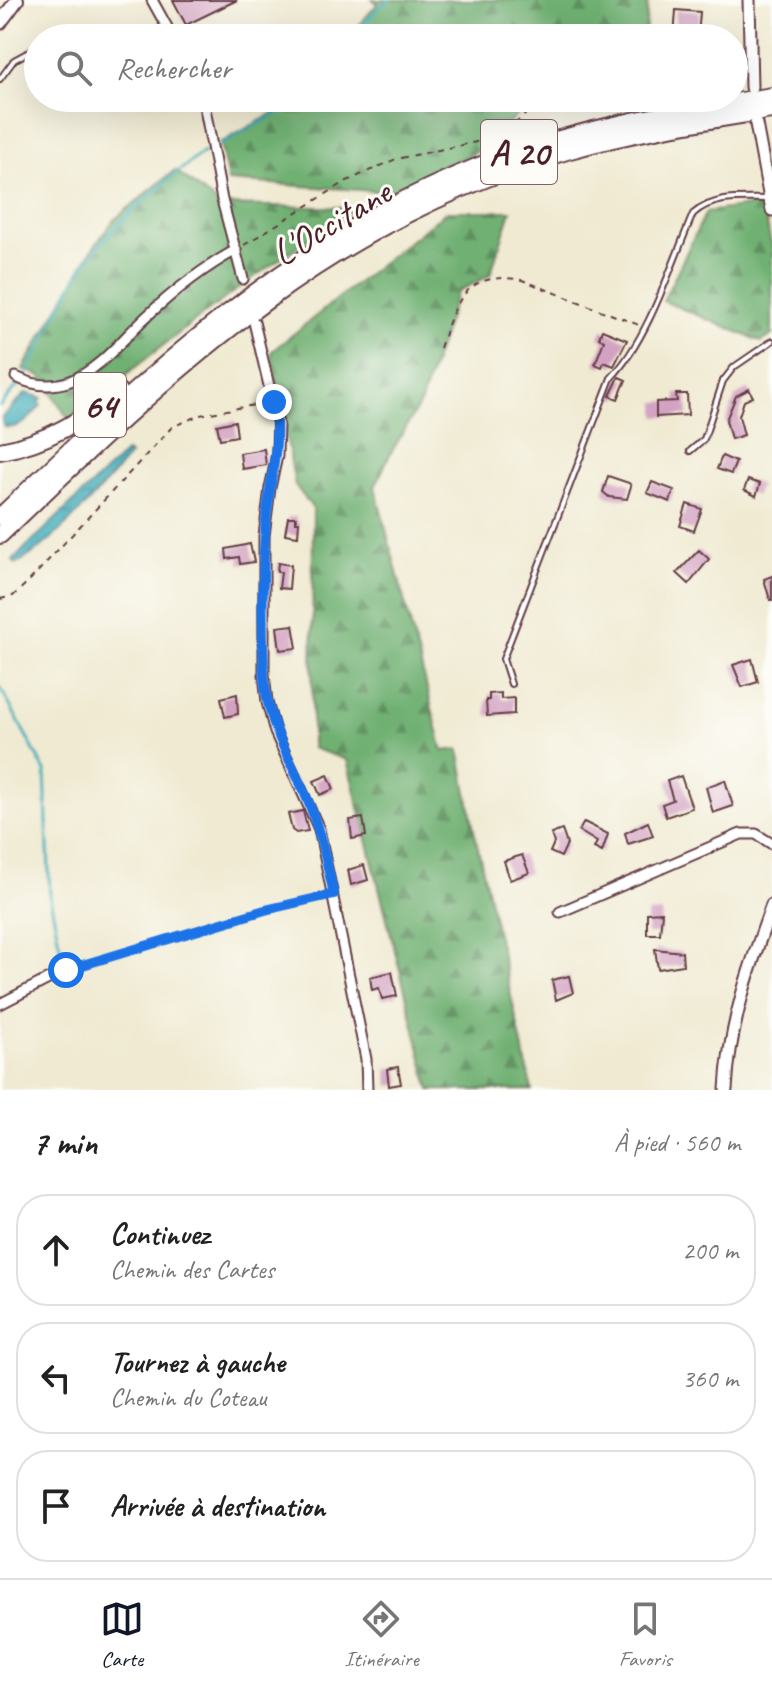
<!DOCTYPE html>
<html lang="fr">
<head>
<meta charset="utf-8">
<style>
  :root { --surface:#fff; --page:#f2f2f2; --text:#222; --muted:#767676; --line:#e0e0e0; --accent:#111827 }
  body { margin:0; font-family:Caveat,sans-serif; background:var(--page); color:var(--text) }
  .stop { position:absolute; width:24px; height:24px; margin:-18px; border:6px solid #1a73e8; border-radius:50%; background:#fff }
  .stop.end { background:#1a73e8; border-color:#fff; box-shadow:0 2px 8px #0008 }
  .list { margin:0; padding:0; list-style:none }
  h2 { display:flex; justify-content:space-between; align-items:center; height:104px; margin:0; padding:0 32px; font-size:34px }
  h2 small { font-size:26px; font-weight:400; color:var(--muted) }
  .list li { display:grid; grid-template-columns:52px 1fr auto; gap:24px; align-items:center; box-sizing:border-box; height:112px; margin:0 16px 16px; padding:0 16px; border:2px solid var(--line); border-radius:32px }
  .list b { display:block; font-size:30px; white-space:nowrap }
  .list p { margin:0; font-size:26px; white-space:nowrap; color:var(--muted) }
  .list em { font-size:26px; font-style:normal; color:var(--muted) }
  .icon { flex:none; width:44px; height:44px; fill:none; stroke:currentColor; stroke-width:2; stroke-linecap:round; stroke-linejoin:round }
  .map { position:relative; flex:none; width:772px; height:1090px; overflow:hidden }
  .search { position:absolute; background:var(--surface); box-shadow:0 8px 32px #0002; left:24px; right:24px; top:24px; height:88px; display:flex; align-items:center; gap:20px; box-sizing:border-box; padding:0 28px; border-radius:44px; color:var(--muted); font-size:30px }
  .sheet { height:488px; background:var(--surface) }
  nav { display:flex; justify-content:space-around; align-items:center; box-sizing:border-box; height:112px; border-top:2px solid var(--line); background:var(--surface); font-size:22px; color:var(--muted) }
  nav a { display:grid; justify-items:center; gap:4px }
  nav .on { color:var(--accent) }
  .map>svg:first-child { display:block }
</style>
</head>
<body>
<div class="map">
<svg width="772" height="1090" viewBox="0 0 772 1090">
  <defs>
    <pattern id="forest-firs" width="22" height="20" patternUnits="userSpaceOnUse" patternTransform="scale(2)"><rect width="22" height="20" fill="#6fb072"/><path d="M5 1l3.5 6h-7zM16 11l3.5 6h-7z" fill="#5d8f5e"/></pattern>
    <pattern id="water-ripples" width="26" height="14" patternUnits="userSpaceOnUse" patternTransform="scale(2)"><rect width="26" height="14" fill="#3cacb9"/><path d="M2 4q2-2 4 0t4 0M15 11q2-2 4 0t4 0" fill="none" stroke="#348b97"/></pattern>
  </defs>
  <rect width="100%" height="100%" fill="#fdfcf7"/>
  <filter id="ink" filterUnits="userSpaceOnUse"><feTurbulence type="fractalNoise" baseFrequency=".0125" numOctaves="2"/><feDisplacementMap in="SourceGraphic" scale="16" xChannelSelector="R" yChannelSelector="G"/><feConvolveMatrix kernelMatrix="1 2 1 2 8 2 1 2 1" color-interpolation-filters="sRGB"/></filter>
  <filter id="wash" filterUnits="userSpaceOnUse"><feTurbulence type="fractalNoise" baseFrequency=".006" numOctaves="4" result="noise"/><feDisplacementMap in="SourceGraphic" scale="32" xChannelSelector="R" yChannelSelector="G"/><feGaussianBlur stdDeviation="1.8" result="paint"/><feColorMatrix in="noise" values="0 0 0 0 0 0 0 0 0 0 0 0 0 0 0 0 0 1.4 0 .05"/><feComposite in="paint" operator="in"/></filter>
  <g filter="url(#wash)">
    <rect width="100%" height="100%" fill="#f0ead2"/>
    <g fill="url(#forest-firs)" stroke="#5c684e" stroke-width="2">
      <path d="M373,0h275l-3,38h-297l30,-35z"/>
      <path d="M295,98h248l-13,4 -47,47 -94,43 -161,-11 -8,-38 68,-38z"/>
      <path d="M175,170l44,35 137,3c-101,64 -194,137 -287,212l-28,-44 -18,-7 70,-121 21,-28z"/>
      <path d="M762,204l10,43v88l-10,7 -99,-41 43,-89z"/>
      <path d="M447,211h64l-21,64 -33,17 -36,110 -32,54 -14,31 68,264 16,-2 15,81 58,260h-102l-83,-330 -35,-12 1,-239 -18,-24 -24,-133z"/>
    </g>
    <g fill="url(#water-ripples)" stroke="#436672" stroke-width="2">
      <path d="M26,393l16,5 -3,3 2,4c-10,13 -20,25 -37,22l-2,-9z"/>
      <path d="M126,452l4,3c-28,33 -76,89 -114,109l-3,-3 12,-13z"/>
    </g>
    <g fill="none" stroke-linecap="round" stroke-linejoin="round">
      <g stroke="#3cacb9" stroke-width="3">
        <path d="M352,38l25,-29 12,-9"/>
        <path d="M220,145l69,-38 9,-9"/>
        <path d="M26,375c21,-40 47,-101 77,-134 30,-34 66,-63 102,-90"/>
        <path d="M0,406l19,-22"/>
        <path d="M0,687l45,84 5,127 14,68"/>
      </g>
    </g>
    <g id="blocks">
      <g fill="#d3a2c2">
        <path d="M173,0h64l-51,25z"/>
        <path d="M676,10l24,2 -2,26h-24z"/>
        <path d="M602,330l25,10 -13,26 -10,-4 -2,5 -7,-3 9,-23 -5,-3z"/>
        <path d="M619,377l7,3 -8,19 -8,-3z"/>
        <path d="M749,389l4,8 -9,4 -5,15 5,19 -13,4 -5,-19 10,-24z"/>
        <path d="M676,394h11l1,21 -32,2v-15l21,-1z"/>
        <path d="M235,421l2,15 -17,3 -3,-14z"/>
        <path d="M264,449l2,16 -24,4 -2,-16z"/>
        <path d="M722,456l14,6 -5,12 -14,-5z"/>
        <path d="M608,476l21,7 2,3 -4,13 -18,-2 -6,-5z"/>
        <path d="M748,480l12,4 -4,12 -12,-6z"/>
        <path d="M652,482l22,8 -4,12 -23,-9z"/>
        <path d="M687,504l15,5 -8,22 -14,-5z"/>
        <path d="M288,517h8v5h3l-1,14 -13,-2z"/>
        <path d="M250,544l4,18 -14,2 -1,-7 -12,2 -1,-10z"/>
        <path d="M699,550l10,9 -20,25 -12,-11z"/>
        <path d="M278,563l13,2 -2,24 -10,-1 2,-16h-4z"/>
        <path d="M772,576v24h-2l-6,-21z"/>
        <path d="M293,625l4,23 -17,2 -3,-23z"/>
        <path d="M752,659l6,23 -16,5 -9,-22z"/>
        <path d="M501,693v6l13,-1v16l-27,2 -1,-16h3v-6z"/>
        <path d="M237,694l1,20 -13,3 -4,-19z"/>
        <path d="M328,775l6,14 -14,6 -6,-14z"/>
        <path d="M681,776l11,32 -26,9 -4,-13 11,-4 -6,-19z"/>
        <path d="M725,780l8,26 -20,7 -7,-26z"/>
        <path d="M303,811l5,20 -12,2 -4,-3 -4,-16z"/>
        <path d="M363,818l3,18 -14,3 -2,-19z"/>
        <path d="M584,822l24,12 -6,18 -8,-4 3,-6 -18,-11z"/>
        <path d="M648,822l5,14 -25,8 -3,-11z"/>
        <path d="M562,830l5,14 -6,13 -11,-5 4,-9 -3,-9z"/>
        <path d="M522,855l7,18 -19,7 -6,-19z"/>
        <path d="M364,865l4,15 -17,5 -3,-15z"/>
        <path d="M662,912l-2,22h-13v-21z"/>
        <path d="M655,949l27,3 1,13 -25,4z"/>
        <path d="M392,972l5,24 -15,3 -3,-11 -7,2 -2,-13z"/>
        <path d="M569,976l4,17 -17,7 -4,-20z"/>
        <path d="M398,1067l3,17 -12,2 -2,-17z"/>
      </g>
    </g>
  </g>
  <g filter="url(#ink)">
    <use href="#blocks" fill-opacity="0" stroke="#633d44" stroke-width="2"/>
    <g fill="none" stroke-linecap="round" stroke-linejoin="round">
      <defs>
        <g id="service">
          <path d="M0,79l14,-19 24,-13"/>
          <path d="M690,451l14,-12 19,-58 11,-14 38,-26"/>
          <path d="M511,684l-8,-25 108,-281c37,-38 61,-115 82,-164 21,-19 50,-15 77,-15"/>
        </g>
        <g id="minor">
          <path d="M152,0l21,38"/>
          <path d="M203,98l19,102 21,79"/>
          <path d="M254,322l24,102 -1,32 -7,32 -6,48v138l3,28 8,30 44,97 47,230 1,31"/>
          <path d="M16,377c18,9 35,11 54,4 31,-12 53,-43 76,-64 28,-26 57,-49 90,-67"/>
          <path d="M560,912l181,-78h15l16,10"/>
          <path d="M0,1004l66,-34"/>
        </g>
        <g id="tertiary">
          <path d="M749,0l2,87"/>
          <path d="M756,124l16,86"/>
          <path d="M726,1090c3,-66 24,-124 46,-185"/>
        </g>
        <path id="secondary" d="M0,23l17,-23"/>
        <g id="motorway">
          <path d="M0,451c48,-8 81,-31 118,-60"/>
          <path d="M0,517c146,-140 287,-275 479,-351 94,-37 193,-54 293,-70"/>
          <path d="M0,535c176,-168 328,-316 570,-385 66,-19 134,-29 202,-40"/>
        </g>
      </defs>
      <use href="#service" stroke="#633d44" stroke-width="8"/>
      <use href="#minor" stroke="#633d44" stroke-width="13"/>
      <use href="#tertiary" stroke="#633d44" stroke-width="15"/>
      <use href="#secondary" stroke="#633d44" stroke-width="16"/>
      <use href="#motorway" stroke="#633d44" stroke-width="20"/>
      <g stroke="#633d44" stroke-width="2" stroke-dasharray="6 6" stroke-linecap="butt">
        <path d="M244,245l103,-64 49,-22 94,-20 21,-12 23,-20 28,-9"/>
        <path d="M440,348c16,-47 25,-78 82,-68l117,45"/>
        <path d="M0,599l13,-3 17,-16 142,-153 28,-12 65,-12"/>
        <path d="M75,967l190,-57 58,-14"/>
      </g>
      <use href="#service" stroke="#fff" stroke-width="4"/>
      <use href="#minor" stroke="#fff" stroke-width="9"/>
      <use href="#tertiary" stroke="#fff" stroke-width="11"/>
      <use href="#secondary" stroke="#fff" stroke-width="12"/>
      <use href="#motorway" stroke="#fff" stroke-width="16"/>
    </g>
  </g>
  <g fill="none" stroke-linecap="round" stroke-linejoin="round" filter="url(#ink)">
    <path stroke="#1a73e8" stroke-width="10" d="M66,970l199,-60 69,-16c-7,-30 -13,-60 -24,-88 -18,-46 -43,-80 -46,-131 -2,-46 -2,-95 1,-140 2,-47 17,-86 9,-133"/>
  </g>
  <g text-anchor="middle" stroke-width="6" stroke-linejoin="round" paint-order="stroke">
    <g fill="#fdfcf7" stroke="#806168" stroke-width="2">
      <rect x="481" y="120" width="76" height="64" rx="6"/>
      <rect x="74" y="373" width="52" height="64" rx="6"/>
    </g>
    <g font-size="36" font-weight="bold" fill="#4a1f2b">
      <text x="519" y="165">A 20</text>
      <text x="100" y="418">64</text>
    </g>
    <g font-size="38" fill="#4a1f2b" stroke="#fdfcf7">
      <text transform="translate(331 222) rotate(-31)" y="13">L'Occitane</text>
    </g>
  </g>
</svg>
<div class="stop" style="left:66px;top:970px"></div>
<div class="stop end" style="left:274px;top:402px"></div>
<div class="search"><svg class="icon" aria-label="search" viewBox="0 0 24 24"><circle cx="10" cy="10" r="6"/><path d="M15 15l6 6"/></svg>Rechercher</div>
</div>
<section class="sheet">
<h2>7 min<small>À pied · 560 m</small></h2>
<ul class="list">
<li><svg class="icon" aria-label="ahead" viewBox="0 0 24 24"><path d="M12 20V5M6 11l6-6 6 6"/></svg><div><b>Continuez</b><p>Chemin des Cartes</p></div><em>200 m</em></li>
<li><svg class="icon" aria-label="left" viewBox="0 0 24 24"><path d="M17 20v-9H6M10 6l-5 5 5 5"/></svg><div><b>Tournez à gauche</b><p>Chemin du Coteau</p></div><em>360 m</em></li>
<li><svg class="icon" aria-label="arrive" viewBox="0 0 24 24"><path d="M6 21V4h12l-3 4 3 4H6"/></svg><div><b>Arrivée à destination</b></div></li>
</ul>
</section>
<nav>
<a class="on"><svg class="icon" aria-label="map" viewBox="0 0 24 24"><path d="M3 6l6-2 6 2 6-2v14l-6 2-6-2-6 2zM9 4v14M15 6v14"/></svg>Carte</a>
<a><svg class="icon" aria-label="directions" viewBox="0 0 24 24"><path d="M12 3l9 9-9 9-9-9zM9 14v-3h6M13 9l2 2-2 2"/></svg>Itinéraire</a>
<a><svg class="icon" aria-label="saved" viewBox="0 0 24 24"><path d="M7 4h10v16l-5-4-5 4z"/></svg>Favoris</a>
</nav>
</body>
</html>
